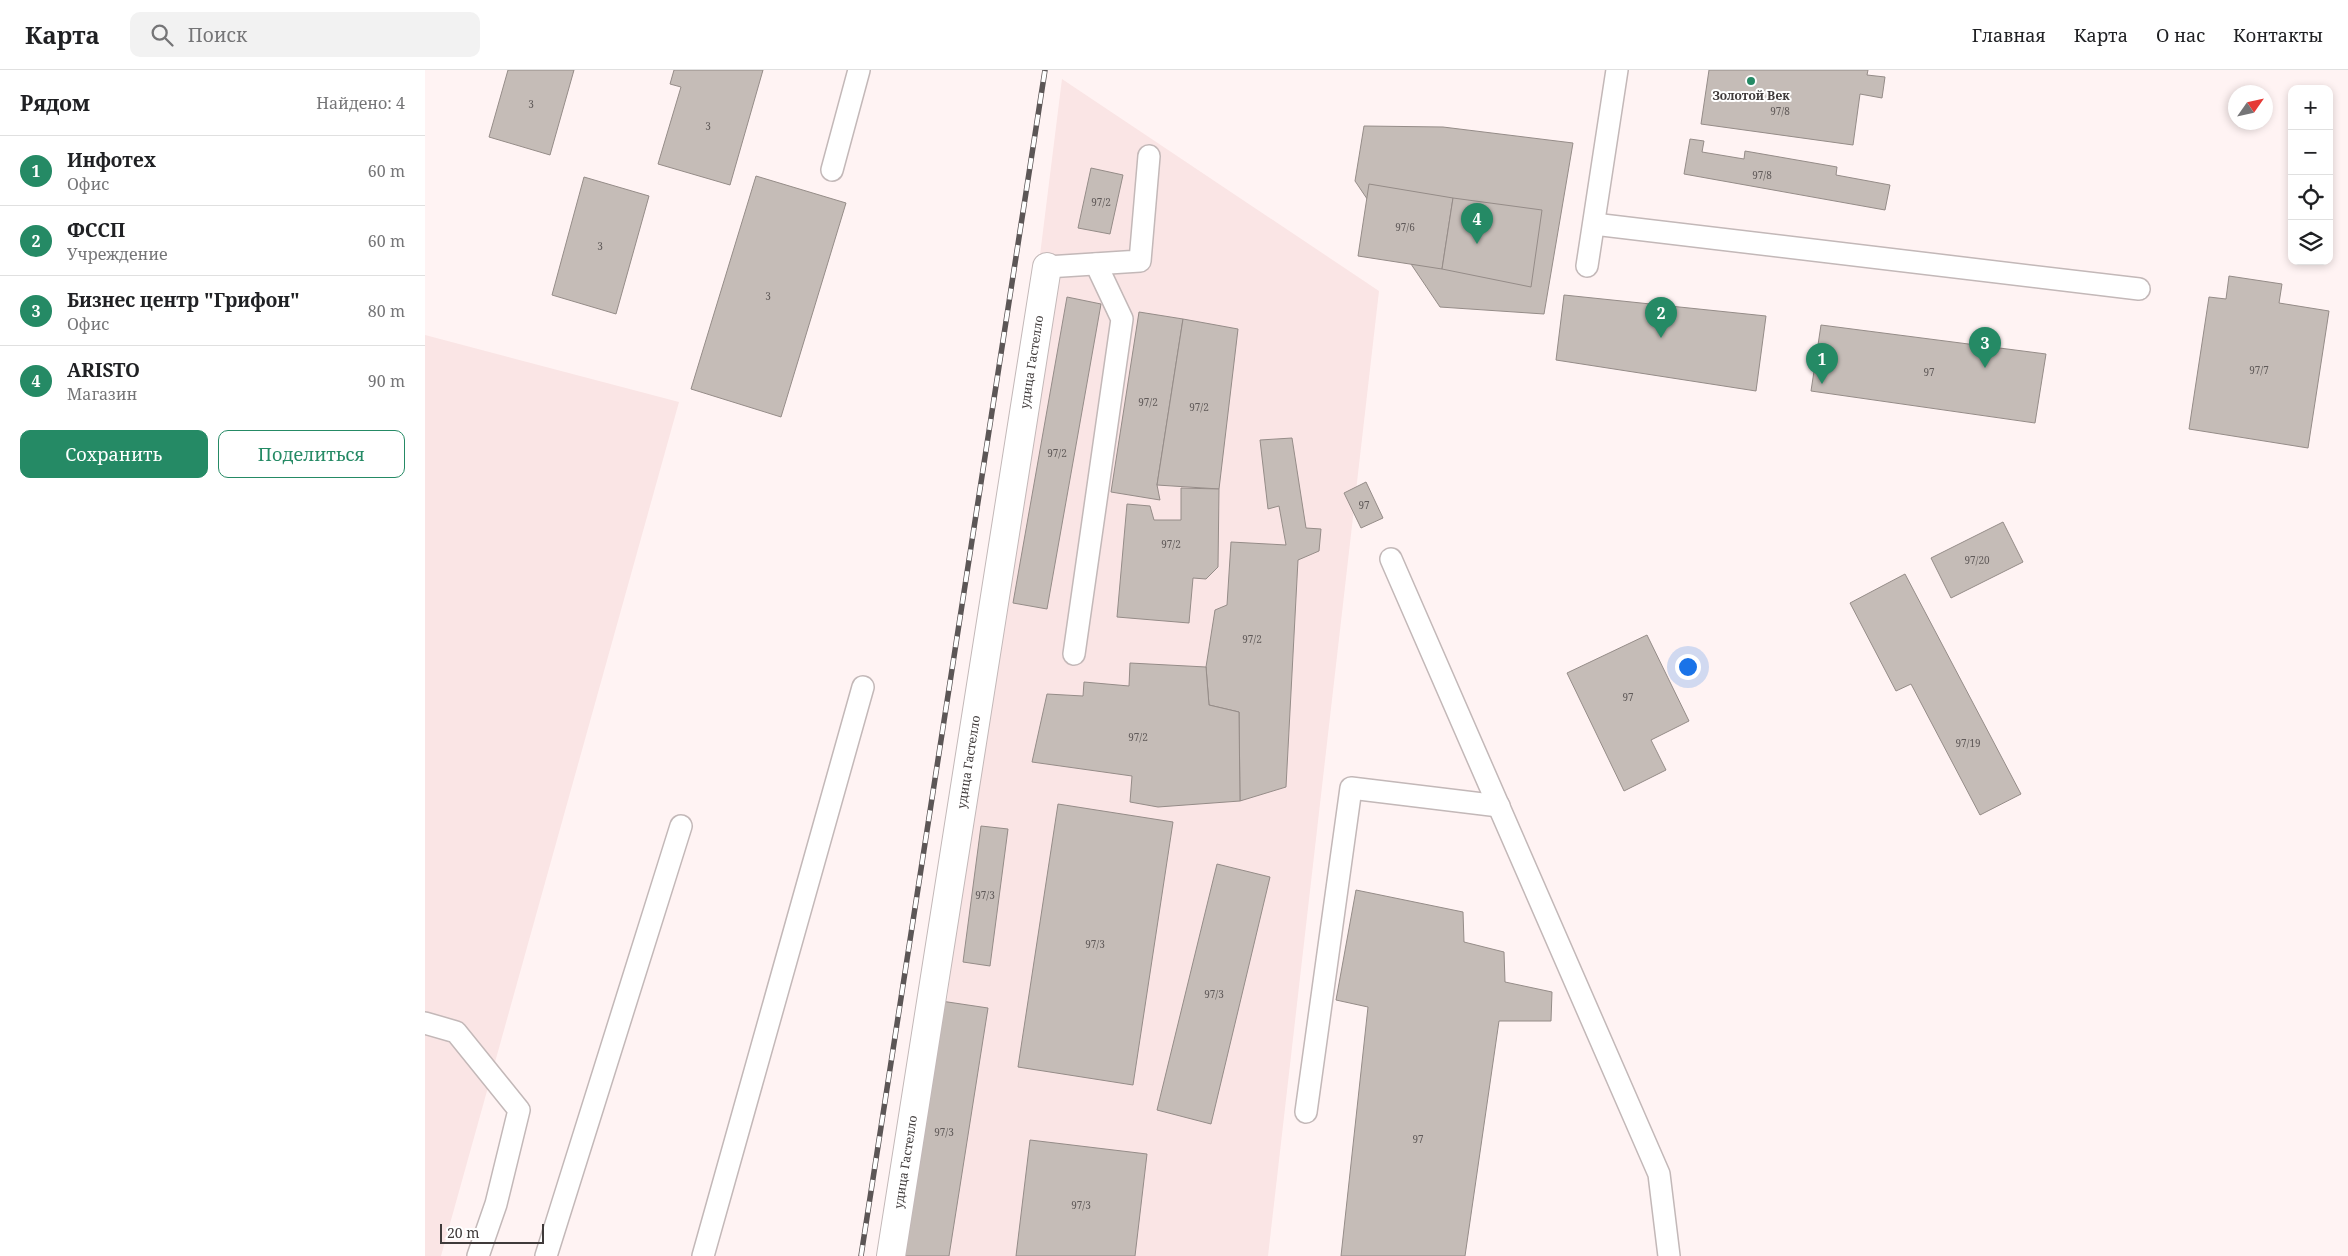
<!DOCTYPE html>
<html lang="ru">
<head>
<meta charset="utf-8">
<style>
  :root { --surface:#fff; --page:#f2f2f2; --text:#202124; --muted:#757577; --line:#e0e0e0; --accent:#258a65 }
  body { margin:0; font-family:"Noto Serif",serif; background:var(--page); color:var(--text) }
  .controls { position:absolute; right:15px; top:15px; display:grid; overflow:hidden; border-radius:10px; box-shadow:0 2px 8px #0003 }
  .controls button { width:45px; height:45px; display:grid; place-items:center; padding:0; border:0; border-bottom:1px solid var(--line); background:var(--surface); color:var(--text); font:25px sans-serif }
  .compass { position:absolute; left:1803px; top:15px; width:45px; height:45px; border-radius:50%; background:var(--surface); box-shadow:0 2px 8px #0003; rotate:56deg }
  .scale { position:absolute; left:15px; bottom:12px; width:104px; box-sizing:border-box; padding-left:5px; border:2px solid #3f3a3a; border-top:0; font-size:14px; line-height:18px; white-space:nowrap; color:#3f3a3a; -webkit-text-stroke:4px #fff; paint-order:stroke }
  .you { position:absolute; left:1262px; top:596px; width:18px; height:18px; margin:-12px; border:4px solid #fff; border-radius:50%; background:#1a73e8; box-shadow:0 0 0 8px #1a73e833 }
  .badge { display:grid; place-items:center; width:32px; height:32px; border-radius:50%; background:var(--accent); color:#fff; font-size:16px; font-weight:700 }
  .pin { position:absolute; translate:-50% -41px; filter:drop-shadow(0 1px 2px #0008) }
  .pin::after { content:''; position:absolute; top:26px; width:18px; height:15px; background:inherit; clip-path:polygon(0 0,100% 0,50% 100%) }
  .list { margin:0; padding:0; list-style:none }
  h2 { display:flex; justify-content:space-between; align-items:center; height:65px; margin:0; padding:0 20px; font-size:21px }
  h2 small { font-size:16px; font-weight:400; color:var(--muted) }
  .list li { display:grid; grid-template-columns:32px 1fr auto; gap:15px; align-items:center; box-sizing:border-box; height:70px; padding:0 20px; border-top:1px solid var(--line) }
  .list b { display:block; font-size:19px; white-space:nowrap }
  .list p { margin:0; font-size:16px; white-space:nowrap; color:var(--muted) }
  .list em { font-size:16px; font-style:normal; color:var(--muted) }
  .actions { display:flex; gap:10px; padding:15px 20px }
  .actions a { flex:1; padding:11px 0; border:1px solid var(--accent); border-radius:10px; text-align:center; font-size:18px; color:var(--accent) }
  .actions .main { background:var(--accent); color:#fff }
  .icon { flex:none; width:28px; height:28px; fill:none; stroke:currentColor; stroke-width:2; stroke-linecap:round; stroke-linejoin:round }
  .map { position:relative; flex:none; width:1923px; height:1186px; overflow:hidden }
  header { display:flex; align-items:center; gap:30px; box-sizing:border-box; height:70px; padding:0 25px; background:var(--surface); border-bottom:1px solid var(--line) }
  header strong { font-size:24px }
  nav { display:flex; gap:28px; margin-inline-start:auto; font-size:18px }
  .search { width:350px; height:45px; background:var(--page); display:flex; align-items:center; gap:12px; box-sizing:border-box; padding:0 18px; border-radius:10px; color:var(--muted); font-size:19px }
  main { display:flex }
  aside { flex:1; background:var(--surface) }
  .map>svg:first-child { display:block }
</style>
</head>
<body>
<header>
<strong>Карта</strong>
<div class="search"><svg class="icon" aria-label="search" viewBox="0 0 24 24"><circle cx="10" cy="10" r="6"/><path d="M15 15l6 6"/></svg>Поиск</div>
<nav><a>Главная</a><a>Карта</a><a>О нас</a><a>Контакты</a></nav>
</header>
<main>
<aside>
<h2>Рядом<small>Найдено: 4</small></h2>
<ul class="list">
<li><span class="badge">1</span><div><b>Инфотех</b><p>Офис</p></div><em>60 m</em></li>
<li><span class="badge">2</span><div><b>ФССП</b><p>Учреждение</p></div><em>60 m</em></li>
<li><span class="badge">3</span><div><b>Бизнес центр &quot;Грифон&quot;</b><p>Офис</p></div><em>80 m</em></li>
<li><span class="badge">4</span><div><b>ARISTO</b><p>Магазин</p></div><em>90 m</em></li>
</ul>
<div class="actions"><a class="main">Сохранить</a><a>Поделиться</a></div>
</aside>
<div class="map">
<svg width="1923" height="1186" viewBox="0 0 1923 1186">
  <rect width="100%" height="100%" fill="#fff3f3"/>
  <g fill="#fae5e5">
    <path d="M637,9l317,212 -111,965h-353z"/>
    <path d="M0,265l254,67 -238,854h-16z"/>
  </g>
  <g fill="#c5bcb7" stroke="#958c88">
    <path d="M83,0h66l-24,85 -61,-18z"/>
    <path d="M249,0h89l-33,115 -72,-21 23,-77 -11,-3z"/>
    <path d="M1284,0h159l-1,5 18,2 -3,21 -22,-4 -7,51 -152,-21z"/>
    <path d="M939,56l79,1 130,16 -29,171 -104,-7 -85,-126z"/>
    <path d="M1265,69l14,2 -2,11 42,7 1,-8 92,16 -1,8 54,10 -5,25 -201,-36z"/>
    <path d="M666,98l32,7 -13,59 -32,-6z"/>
    <path d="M331,106l90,27 -65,214 -90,-28z"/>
    <path d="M159,107l65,19 -33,118 -64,-19z"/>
    <path d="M944,114l84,14 -11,71 -84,-13z"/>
    <path d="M1028,128l89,12 -11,77 -89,-18z"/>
    <path d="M1804,206l53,8 -3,19 50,8 -21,137 -119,-19 20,-132 17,2z"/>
    <path d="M1139,225l202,21 -10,75 -200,-31z"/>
    <path d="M642,227l34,7 -54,305 -34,-6z"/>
    <path d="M714,242l44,7 -26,166 3,15 -49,-8z"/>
    <path d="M758,249l55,10 -19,160 -62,-4z"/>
    <path d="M1396,255l225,29 -11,69 -224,-32z"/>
    <path d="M867,368l14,90 15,1 -2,22 -21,9 -12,227 -46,14 -1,-89 -30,-7 -3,-38 9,-57 12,-5 4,-63 55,3 -7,-39 -11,3 -8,-69z"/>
    <path d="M941,412l17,36 -22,10 -17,-35z"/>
    <path d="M756,418l38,1 -1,78 -12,12 -13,-1 -4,45 -72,-6 10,-113 23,2 4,14h27z"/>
    <path d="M1578,452l20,40 -72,36 -20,-40z"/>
    <path d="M1480,504l116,220 -41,21 -69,-131 -15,7 -46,-88z"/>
    <path d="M1222,565l42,86 -38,19 15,30 -42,21 -57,-118z"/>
    <path d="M705,593l76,4 3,38 30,7 1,89 -82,6 -28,-5 2,-26 -100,-14 15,-68 36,2 1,-14 45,4z"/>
    <path d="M633,734l115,18 -40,263 -115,-18z"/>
    <path d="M556,756l27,3 -18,137 -27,-4z"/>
    <path d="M792,794l53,13 -59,247 -54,-14z"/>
    <path d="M931,820l107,22 1,30 40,10 1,30 47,10 -1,29h-52l-34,235h-124l27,-249 -32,-7z"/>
    <path d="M516,931l47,7 -39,248h-49z"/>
    <path d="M605,1070l117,14 -12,102h-119z"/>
  </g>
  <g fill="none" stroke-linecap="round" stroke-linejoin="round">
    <defs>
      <g id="lane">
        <path d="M407,100l27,-100"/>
        <path d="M1169,154l545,65"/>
        <path d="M1162,196l30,-196"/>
        <path d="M622,197l93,-6 9,-105"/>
        <path d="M966,489l268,615 10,82"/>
        <path d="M649,584l48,-335 -26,-55"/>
        <path d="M0,953l31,9 63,78 -23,94 -18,52"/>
        <path d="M881,1042l45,-324 148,18"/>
        <path d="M121,1186l135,-430"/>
        <path d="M278,1186l160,-569"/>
      </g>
      <g id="street">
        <path id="s1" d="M466,1186l156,-989"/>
      </g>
    </defs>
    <use href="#lane" stroke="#c3b8b8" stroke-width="24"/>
    <use href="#street" stroke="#c3b8b8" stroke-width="30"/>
    <use href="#lane" stroke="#fff" stroke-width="21"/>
    <use href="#street" stroke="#fff" stroke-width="28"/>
    <defs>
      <path id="rail" d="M436,1186l184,-1186"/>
    </defs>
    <use href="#rail" stroke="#5c5656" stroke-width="5.5"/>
    <use href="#rail" stroke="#fff" stroke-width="4" stroke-dasharray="11" stroke-linecap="butt"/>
  </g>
  <circle fill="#258a65" stroke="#fff" stroke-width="2" cx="1326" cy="11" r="5"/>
  <g text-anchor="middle" stroke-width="4" stroke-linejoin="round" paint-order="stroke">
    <g font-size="10" fill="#605a59">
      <text x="106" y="38">3</text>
      <text x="1355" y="45">97/8</text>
      <text x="283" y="60">3</text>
      <text x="1337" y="109">97/8</text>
      <text x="676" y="136">97/2</text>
      <text x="980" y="161">97/6</text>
      <text x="175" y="180">3</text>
      <text x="343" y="230">3</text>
      <text x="1834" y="304">97/7</text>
      <text x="1504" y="306">97</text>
      <text x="723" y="336">97/2</text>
      <text x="774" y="341">97/2</text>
      <text x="632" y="387">97/2</text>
      <text x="939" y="439">97</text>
      <text x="746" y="478">97/2</text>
      <text x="1552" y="494">97/20</text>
      <text x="827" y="573">97/2</text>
      <text x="1203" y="631">97</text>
      <text x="713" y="671">97/2</text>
      <text x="1543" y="677">97/19</text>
      <text x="560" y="829">97/3</text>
      <text x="670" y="878">97/3</text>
      <text x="789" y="928">97/3</text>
      <text x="519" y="1066">97/3</text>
      <text x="993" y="1073">97</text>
      <text x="656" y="1139">97/3</text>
    </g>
    <g font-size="12" font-weight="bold" fill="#3f3a3a" stroke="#fff">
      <text x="1326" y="30">Золотой Век</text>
    </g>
    <g font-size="12" fill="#3f3a3a" stroke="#fff">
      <text dy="4" stroke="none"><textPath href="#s1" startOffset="905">удица Гастелло</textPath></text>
      <text dy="4" stroke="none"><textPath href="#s1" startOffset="500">удица Гастелло</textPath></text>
      <text dy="4" stroke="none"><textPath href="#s1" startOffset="95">удица Гастелло</textPath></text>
    </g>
  </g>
</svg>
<div class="controls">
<button>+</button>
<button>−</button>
<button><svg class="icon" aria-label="locate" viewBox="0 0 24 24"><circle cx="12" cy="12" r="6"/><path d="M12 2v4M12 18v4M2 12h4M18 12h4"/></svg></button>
<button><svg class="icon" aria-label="layers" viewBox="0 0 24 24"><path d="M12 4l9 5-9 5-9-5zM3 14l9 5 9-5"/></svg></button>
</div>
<svg class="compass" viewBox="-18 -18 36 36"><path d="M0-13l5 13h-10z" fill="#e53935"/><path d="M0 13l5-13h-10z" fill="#757577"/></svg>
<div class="scale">20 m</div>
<div class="you"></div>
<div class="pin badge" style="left:1397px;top:314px">1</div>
<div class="pin badge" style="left:1236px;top:268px">2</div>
<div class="pin badge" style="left:1560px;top:298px">3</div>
<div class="pin badge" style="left:1052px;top:174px">4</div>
</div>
</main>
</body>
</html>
